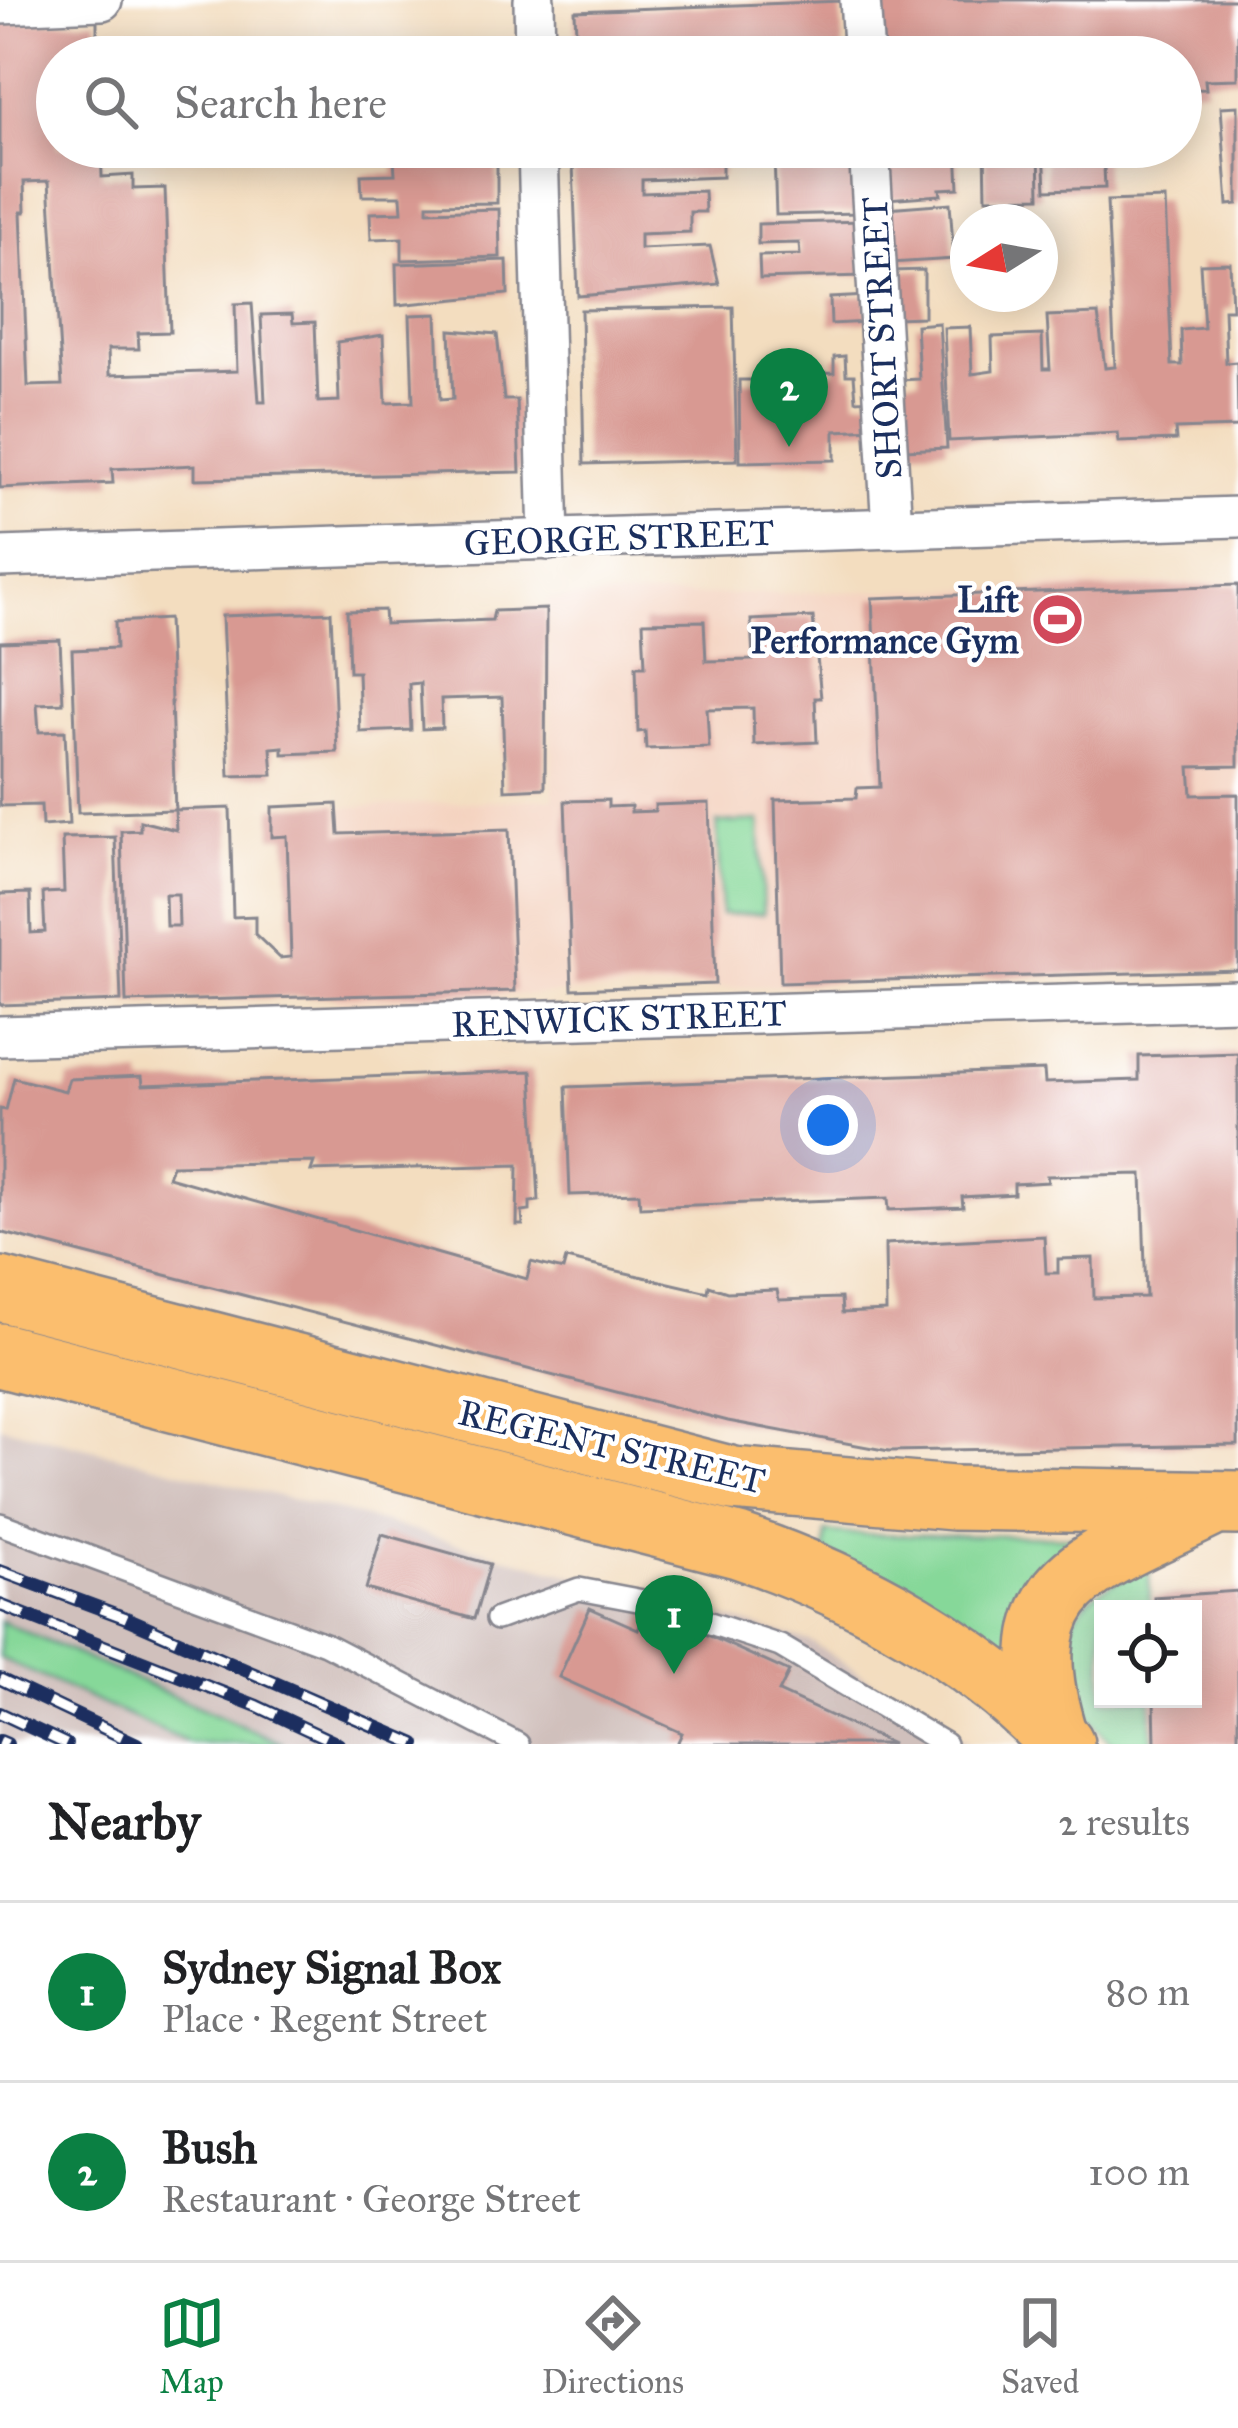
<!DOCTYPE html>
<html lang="en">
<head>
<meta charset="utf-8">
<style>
  :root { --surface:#fff; --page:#f6f6f6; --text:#202124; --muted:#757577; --line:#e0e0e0; --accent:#0b8043 }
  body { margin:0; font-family:"IM FELL Great Primer",serif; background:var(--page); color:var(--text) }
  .controls { position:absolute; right:36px; bottom:36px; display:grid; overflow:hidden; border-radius:0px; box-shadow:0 6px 30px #0003 }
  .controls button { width:108px; height:108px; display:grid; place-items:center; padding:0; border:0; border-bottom:3px solid var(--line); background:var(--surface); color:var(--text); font:60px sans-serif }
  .compass { position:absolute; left:950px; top:204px; width:108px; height:108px; border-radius:50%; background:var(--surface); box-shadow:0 6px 30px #0003; rotate:259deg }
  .you { position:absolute; left:828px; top:1125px; width:42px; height:42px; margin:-30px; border:9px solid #fff; border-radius:50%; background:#1a73e8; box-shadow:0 0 0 18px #1a73e833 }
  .badge { display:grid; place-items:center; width:78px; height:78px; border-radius:50%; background:var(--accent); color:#fff; font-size:39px; font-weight:700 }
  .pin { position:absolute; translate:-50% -99px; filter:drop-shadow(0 3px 6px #0008) }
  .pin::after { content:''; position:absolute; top:63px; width:42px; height:36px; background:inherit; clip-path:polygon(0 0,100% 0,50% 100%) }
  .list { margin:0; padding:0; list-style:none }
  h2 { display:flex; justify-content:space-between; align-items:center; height:156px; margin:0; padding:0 48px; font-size:51px }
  h2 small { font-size:39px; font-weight:400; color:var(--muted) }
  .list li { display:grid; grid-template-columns:78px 1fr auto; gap:36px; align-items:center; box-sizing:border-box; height:180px; padding:0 48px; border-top:3px solid var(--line) }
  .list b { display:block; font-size:45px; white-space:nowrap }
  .list p { margin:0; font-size:39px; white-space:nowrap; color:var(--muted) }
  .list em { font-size:39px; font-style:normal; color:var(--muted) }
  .icon { flex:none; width:66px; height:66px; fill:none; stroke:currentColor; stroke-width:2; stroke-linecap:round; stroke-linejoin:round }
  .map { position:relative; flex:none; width:1238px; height:1744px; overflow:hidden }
  .search { position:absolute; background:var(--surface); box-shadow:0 6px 30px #0003; left:36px; right:36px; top:36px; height:132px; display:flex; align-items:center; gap:30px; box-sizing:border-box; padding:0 42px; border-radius:66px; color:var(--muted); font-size:45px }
  .sheet { height:516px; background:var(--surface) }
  nav { display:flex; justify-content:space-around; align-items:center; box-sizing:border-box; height:168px; border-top:3px solid var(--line); background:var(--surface); font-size:33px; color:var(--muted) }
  nav a { display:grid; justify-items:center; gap:6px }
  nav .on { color:var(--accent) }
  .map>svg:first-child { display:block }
</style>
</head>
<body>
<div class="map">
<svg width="1238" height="1744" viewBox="0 0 1238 1744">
  <rect width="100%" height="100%" fill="#fff"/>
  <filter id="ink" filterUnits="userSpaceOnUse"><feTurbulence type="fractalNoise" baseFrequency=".00833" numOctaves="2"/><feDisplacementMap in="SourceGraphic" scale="24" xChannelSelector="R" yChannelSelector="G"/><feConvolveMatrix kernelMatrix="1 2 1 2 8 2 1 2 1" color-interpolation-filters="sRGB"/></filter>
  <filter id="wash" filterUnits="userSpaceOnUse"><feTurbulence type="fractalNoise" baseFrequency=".004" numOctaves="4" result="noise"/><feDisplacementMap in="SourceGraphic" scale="48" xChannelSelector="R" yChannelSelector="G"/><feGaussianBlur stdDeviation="2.7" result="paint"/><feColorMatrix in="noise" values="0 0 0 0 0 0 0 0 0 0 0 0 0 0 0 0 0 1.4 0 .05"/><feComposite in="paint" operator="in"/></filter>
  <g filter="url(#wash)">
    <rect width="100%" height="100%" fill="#f3ddbf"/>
    <path fill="#f4d3c0" d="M1238,582v387l-902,33 -9,-194 226,-10 -5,-199z"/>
    <path fill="#d0c0bc" d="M0,1426l355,89 455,126 160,103h-970z"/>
    <g fill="#86d899" stroke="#50847c" stroke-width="3">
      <path d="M760,821l3,93 -42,1 -4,-92z"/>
      <path d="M826,1532l23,2 262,3 -90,72 -15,54 -181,-112z"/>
      <path d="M1149,1567l1,42h-47v90h48l1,45h-39c-37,-32 -66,-107 -24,-145 16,-14 41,-23 60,-32z"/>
      <path d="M0,1621l284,123h-93l-191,-86z"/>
    </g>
    <g id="blocks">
      <g fill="#d89992" fill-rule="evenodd">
        <path d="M950,0h288v79l-33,1 1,9 -25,1v-33h-306l-2,-54z"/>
        <path d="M841,1l2,56h-266l-2,-46z"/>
        <path d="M97,20v37h-40v90h44l1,30 31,-2v14l32,-1 5,144 -32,1 1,16h-31l1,26 128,-4 -2,-67 17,-1 7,99h6l-4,-87 31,-1 1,9 22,-1 3,80 21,-1 -2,-59 46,-7 3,68 27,-1 -3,-87 27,-1 3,86 13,-1 -3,-69 47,4 7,66h13l3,72 -325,7v-14l-83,4 1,14 -113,5v-465zM49,181l13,204 -34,1 -7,-174h4l-1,-30z"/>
        <path d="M228,50v7h-106v-4z"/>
        <path d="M1238,106v98l-10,1 -7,-98z"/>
        <path d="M410,147h87v56l-69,1v7l71,-2 1,48 -98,3v-22l-31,1 -1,-26 32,-1 -1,-16h-39l-1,-21 34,-1 -1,-15 16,-1z"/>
        <path d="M581,147h96l1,9 -96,4z"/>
        <path d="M883,147l74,2 2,39 -19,1 1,6 -54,4z"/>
        <path d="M1039,147l1,50 -54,1 -1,-50z"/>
        <path d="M1044,147h59l2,41 -59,2z"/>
        <path d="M856,152l2,61 -82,2 -2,-61z"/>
        <path d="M722,158v19l-80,3v13l62,-2 1,21h-15v20l-50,2v15l70,-3 9,38 -141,12 -5,-132z"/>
        <path d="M1165,199l7,166h10l-1,-35 23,-2 -4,-64 30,-1 2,46h-8l2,54 11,-1 1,65 -63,2 1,11 -57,2 -1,-9 -169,8 -5,-113 26,-1 2,47 21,-3 -1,-34 50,-2 1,34h7l-3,-53 51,-2 7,54 10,-1 -8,-166z"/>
        <path d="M950,203l4,56 -63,4 -4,-55z"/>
        <path d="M861,221l2,55 -103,3 -1,-23 41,-1 -1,-12 -41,1v-20z"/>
        <path d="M507,260l1,34 -111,11 -1,-41z"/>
        <path d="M924,270v47l-31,1 -1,-47z"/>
        <path d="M867,296l1,26 -37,2 -1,-26z"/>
        <path d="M733,307l4,153 -153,4 -3,-154z"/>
        <path d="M939,323l8,125 -42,2 -5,-70 19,-1 -3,-54z"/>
        <path d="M800,356l1,38h10v-20l23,-1v-16l11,-1 1,19h8l2,25 17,-1 1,30 -39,2v29l-95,2 -1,-82h45v-23z"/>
        <path d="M1238,585v181l-48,1 2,28 46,-1v176l-458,13 -5,-183 81,-2 1,-10 23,-1 -8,-189z"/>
        <path d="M546,609l-1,179 -40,2 -3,-93 -61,2 1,29 -20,1 -2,-46 -11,1 2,46 -51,2 -2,-60h-9l-2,-61 37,-1 1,14 107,-4 2,-9z"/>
        <path d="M331,612l6,140 -54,2v-7l-12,1 2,27 -44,1 -7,-160z"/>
        <path d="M813,617l8,81h-6l2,44 -63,3 -1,-37 -46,1 2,38 -63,2 -1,-18 -7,1 -2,-66h9l-2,-44 61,-1 2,40 47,-1 -2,-40z"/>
        <path d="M168,619l7,191 -97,3 -6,-163 44,-2 -1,-26z"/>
        <path d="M60,640l3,63 -26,1 2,28 26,-1 4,93 -27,2 -1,-21 -41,1v-164z"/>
        <path d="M608,800v7l23,-1v6l24,-1v-6l54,-2 6,181 -143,5 -7,-188z"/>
        <path d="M337,804l2,30 170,-5 6,162 -389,11 -5,-171 19,-1v-9l36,9 -1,-20 55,-2 3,109 22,-1v18l25,24 11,-1 -4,-121 -15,1v-30zM165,894h13l1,32h-13z"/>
        <path d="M115,837l6,164 -121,4v-111l30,-1 1,40 14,-1 -2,-39 21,-1 -2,-54z"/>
        <path d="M1238,1053v392l-349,6 -161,-30 -728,-189v-123l6,1 8,-32 51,13 4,-12 73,-3 1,9 389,-14 7,130 -9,1v9l-8,1 1,13h-6l1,-60 -207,6 3,-9 -142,3 -4,12 359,102 4,-17 32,8 3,-11 142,33 1,-6 18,6 50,-2 2,10 62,-2 1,15 44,-2 -1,-67 159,-8 2,37h12v-14l35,-1 1,40 52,-1 -4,-123 -95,2 1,6 -34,2v10l-52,3 1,10 -74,3 -1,-12 -248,9 -1,-14 -69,2 -4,-108 478,-17 1,13 94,-3v-24z"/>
        <path d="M382,1534l108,30 -16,55 -108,-30z"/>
        <path d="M1238,1591v153h-83l-1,-45h39v-90h-39v-12z"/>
        <path d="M590,1608l48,21 10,-21 141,64 -10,20 113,52h-215l5,-11 -123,-56z"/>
      </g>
    </g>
  </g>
  <g filter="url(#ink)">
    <use href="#blocks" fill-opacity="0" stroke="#87868e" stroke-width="3"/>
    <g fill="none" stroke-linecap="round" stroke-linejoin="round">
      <defs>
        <g id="lane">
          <path d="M0,1524l325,120 193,100"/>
          <path d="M497,1619l82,-30 64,12 137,45 165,98"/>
        </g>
        <g id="street">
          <path d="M534,0l1,57"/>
          <path d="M860,0l4,57"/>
          <path d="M0,4l102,-4"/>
          <path d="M538,147l11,393"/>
          <path d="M869,147l23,381"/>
          <path d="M0,557l1238,-40"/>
          <path d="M0,1036l1238,-36"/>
        </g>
        <g id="primary">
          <path d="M0,1289l733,190 220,19 285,5"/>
          <path d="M0,1355l738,191c119,40 238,105 324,198"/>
          <path d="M1055,1736c-48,-156 32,-170 152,-229"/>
        </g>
      </defs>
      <use href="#lane" stroke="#87868e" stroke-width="26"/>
      <use href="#street" stroke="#87868e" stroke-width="44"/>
      <use href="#primary" stroke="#87868e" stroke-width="68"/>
      <use href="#lane" stroke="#fff" stroke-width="21"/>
      <use href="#street" stroke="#fff" stroke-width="39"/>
      <use href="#primary" stroke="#fbbe6e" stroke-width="63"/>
      <defs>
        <g id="rail">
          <path d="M0,1571l126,47 289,126"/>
          <path d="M0,1605l257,101 81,38"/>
          <path d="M0,1679l137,65"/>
          <path d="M0,1713l66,31"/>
          <path d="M0,1741l7,3"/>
        </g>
      </defs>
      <use href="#rail" stroke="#1b2f5e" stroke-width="14"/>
      <use href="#rail" stroke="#fff" stroke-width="9" stroke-dasharray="27" stroke-linecap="butt"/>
    </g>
  </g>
  <defs>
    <symbol id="stadium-disc" viewBox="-11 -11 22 22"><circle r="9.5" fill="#d1495b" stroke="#fff"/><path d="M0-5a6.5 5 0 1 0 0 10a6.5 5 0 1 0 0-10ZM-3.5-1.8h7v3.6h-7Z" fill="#fff"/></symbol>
  </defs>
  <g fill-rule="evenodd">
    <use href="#stadium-disc" x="1028" y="590" width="59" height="59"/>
  </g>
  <g text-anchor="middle" stroke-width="9" stroke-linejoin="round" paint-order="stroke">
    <g font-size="36" fill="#1b2f5e" stroke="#fff">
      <text transform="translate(881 338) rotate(-93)" y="13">SHORT STREET</text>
      <text transform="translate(619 537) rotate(-2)" y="13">GEORGE STREET</text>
      <text transform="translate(619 1018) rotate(-2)" y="13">RENWICK STREET</text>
      <text transform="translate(612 1446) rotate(13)" y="13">REGENT STREET</text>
    </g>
    <g font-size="36" font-weight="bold" fill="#1b2f5e" stroke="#fff" text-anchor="end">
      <text x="1019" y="612">Lift<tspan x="1019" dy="41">Performance Gym</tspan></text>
    </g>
  </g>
</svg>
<div class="controls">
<button><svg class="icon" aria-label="locate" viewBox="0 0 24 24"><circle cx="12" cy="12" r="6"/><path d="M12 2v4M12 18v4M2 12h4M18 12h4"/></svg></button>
</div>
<svg class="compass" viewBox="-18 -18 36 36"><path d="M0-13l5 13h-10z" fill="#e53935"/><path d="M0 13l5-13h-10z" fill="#757577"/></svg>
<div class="you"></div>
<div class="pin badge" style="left:674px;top:1674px">1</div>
<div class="pin badge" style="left:789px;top:447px">2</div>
<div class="search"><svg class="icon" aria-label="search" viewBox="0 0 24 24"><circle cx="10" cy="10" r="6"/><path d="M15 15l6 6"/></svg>Search here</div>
</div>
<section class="sheet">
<h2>Nearby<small>2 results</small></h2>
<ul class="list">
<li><span class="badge">1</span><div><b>Sydney Signal Box</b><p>Place · Regent Street</p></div><em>80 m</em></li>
<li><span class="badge">2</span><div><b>Bush</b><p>Restaurant · George Street</p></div><em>100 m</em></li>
</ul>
</section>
<nav>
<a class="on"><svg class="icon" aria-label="map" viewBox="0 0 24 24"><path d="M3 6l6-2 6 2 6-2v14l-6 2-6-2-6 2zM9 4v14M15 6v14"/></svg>Map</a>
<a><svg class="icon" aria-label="directions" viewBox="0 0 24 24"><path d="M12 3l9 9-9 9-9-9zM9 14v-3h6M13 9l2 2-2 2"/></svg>Directions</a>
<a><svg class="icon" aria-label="saved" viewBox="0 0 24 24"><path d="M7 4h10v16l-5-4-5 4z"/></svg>Saved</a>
</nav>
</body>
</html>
